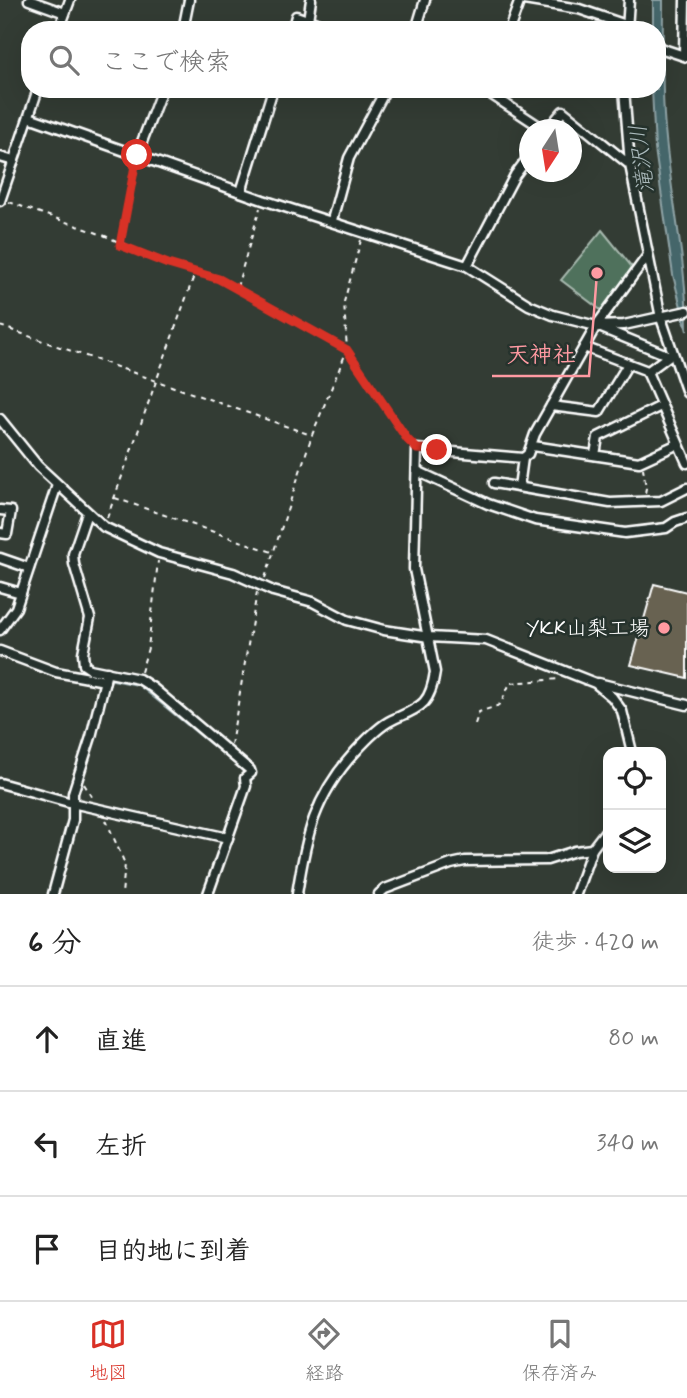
<!DOCTYPE html>
<html lang="ja">
<head>
<meta charset="utf-8">
<style>
  :root { --surface:#fff; --page:#f6f6f6; --text:#222; --muted:#767676; --line:#e0e0e0; --accent:#d93025 }
  body { margin:0; font-family:Mynerve,"Klee One",sans-serif; background:var(--page); color:var(--text) }
  .controls { position:absolute; right:21px; bottom:21px; display:grid; overflow:hidden; border-radius:14px; box-shadow:0 7px 28px #0002 }
  .controls button { width:63px; height:63px; display:grid; place-items:center; padding:0; border:0; border-bottom:2px solid var(--line); background:var(--surface); color:var(--text); font:35px sans-serif }
  .compass { position:absolute; left:519px; top:119px; width:63px; height:63px; border-radius:50%; background:var(--surface); box-shadow:0 7px 28px #0002; rotate:192deg }
  .stop { position:absolute; width:21px; height:21px; margin:-16px; border:5px solid #d93025; border-radius:50%; background:#fff }
  .stop.end { background:#d93025; border-color:#fff; box-shadow:0 2px 7px #0008 }
  .list { margin:0; padding:0; list-style:none }
  h2 { display:flex; justify-content:space-between; align-items:center; height:91px; margin:0; padding:0 28px; font-size:30px }
  h2 small { font-size:23px; font-weight:400; color:var(--muted) }
  .list li { display:grid; grid-template-columns:46px 1fr auto; gap:21px; align-items:center; box-sizing:border-box; height:105px; padding:0 28px; border-top:2px solid var(--line) }
  .list b { display:block; font-size:26px; white-space:nowrap }
  .list em { font-size:23px; font-style:normal; color:var(--muted) }
  .icon { flex:none; width:38px; height:38px; fill:none; stroke:currentColor; stroke-width:2; stroke-linecap:round; stroke-linejoin:round }
  .map { position:relative; flex:none; width:687px; height:894px; overflow:hidden }
  .search { position:absolute; background:var(--surface); box-shadow:0 7px 28px #0002; left:21px; right:21px; top:21px; height:77px; display:flex; align-items:center; gap:18px; box-sizing:border-box; padding:0 24px; border-radius:28px; color:var(--muted); font-size:26px }
  .sheet { height:406px; background:var(--surface) }
  nav { display:flex; justify-content:space-around; align-items:center; box-sizing:border-box; height:98px; border-top:2px solid var(--line); background:var(--surface); font-size:19px; color:var(--muted) }
  nav a { display:grid; justify-items:center; gap:4px }
  nav .on { color:var(--accent) }
  .map>svg:first-child { display:block }
</style>
</head>
<body>
<div class="map">
<svg width="687" height="894" viewBox="0 0 687 894">
  <rect width="100%" height="100%" fill="#333c34"/>
  <filter id="ink" filterUnits="userSpaceOnUse"><feTurbulence type="fractalNoise" baseFrequency=".0143" numOctaves="2"/><feDisplacementMap in="SourceGraphic" scale="14" xChannelSelector="R" yChannelSelector="G"/><feConvolveMatrix kernelMatrix="1 2 1 2 8 2 1 2 1" color-interpolation-filters="sRGB"/></filter>
  <g filter="url(#ink)">
    <path fill="#4f715c" stroke="#a7b8ae" stroke-width="2" d="M602,230l30,37 -30,44 -41,-31z"/>
    <path fill="#44666b" stroke="#8fa3a6" stroke-width="2" d="M653,0h10c0,46 -2,93 3,139 6,64 21,128 21,192l-14,-56 -18,-126 -3,-60h5v-59h-4z"/>
    <g fill="none" stroke-linecap="round" stroke-linejoin="round">
      <g stroke="#8fa3a6" stroke-width="2.5">
        <path d="M109,679l30,6 100,82 12,13 -12,38"/>
        <path d="M213,894l14,-43"/>
      </g>
    </g>
    <path fill="#686251" stroke="#fff" stroke-width="2" d="M654,584l33,8v86l-56,-13z"/>
    <g fill="none" stroke-linecap="round" stroke-linejoin="round">
      <defs>
        <g id="minor">
          <path d="M29,0l36,13"/>
          <path d="M524,0l55,9 47,16"/>
          <path d="M308,20l3,-20"/>
          <path d="M59,30l11,-30"/>
          <path d="M183,30l6,-30"/>
          <path d="M292,30l4,-14 40,14"/>
          <path d="M416,30l9,-30"/>
          <path d="M509,30l11,-30"/>
          <path d="M627,30l2,-30"/>
          <path d="M657,47l30,10"/>
          <path d="M684,55l1,-55"/>
          <path d="M483,89l62,41"/>
          <path d="M624,89l6,76 31,153 26,75"/>
          <path d="M29,117l234,83 204,66 62,39 24,10 43,11 28,-1 63,-14"/>
          <path d="M547,130l16,-19 67,54"/>
          <path d="M137,155l25,-66"/>
          <path d="M0,157l14,4"/>
          <path d="M241,192l32,-103"/>
          <path d="M0,201l38,-112"/>
          <path d="M332,220l17,-62 37,-69"/>
          <path d="M467,266l48,-91 15,-20"/>
          <path d="M599,327l68,28"/>
          <path d="M584,347l61,23 3,4 39,89"/>
          <path d="M647,372l23,-17"/>
          <path d="M551,406l48,6 29,-48"/>
          <path d="M0,419l38,47 66,61 55,26 74,20 40,18 40,11 34,18 37,10 45,7 57,3 109,43 17,14 10,14 10,41"/>
          <path d="M533,446l106,16 39,-18"/>
          <path d="M595,455l3,-18 63,-31"/>
          <path d="M417,471l71,33 47,16 90,13 41,-5 9,-6 12,-4"/>
          <path d="M494,483l116,20 51,-2 26,-13"/>
          <path d="M519,487l4,-29"/>
          <path d="M0,510l11,1 -4,23 -7,-1"/>
          <path d="M87,513l-14,41 1,10 16,54 -7,35 1,12 6,4 49,10 14,9 97,82 1,3 -6,5 1,8 -38,108"/>
          <path d="M0,558l29,10"/>
          <path d="M0,587l21,6"/>
          <path d="M0,630l16,-22 41,-123"/>
          <path d="M0,651l56,21 49,9"/>
          <path d="M598,683l89,22"/>
          <path d="M0,783l72,20 156,35"/>
          <path d="M53,894l20,-74v-27l18,-56 16,-65"/>
          <path d="M297,894c9,-58 17,-97 58,-142 10,-11 24,-26 37,-32 28,-13 38,-14 43,-48l-21,-103 3,-120 106,9 5,-4 7,-20 61,-108 52,-71"/>
          <path d="M379,894l6,-5 66,-25 14,-3 82,-1 28,-9 17,-2"/>
          <path d="M576,894l16,-45 16,-21"/>
        </g>
      </defs>
      <use href="#minor" stroke="#fff" stroke-width="13"/>
      <g stroke="#fff" stroke-width="2" stroke-dasharray="5 5" stroke-linecap="butt">
        <path d="M9,202l94,33 65,29 51,16 128,70 65,94"/>
        <path d="M121,244l15,-81"/>
        <path d="M237,287l23,-79"/>
        <path d="M0,326l311,109"/>
        <path d="M643,468l3,20 -1,5"/>
        <path d="M115,498l157,54"/>
        <path d="M107,518l88,-245"/>
        <path d="M265,578l47,-143 35,-85 -3,-48 17,-62"/>
        <path d="M141,672l7,-24 10,-87"/>
        <path d="M475,724l4,-12 18,-6 4,-3 9,-20 49,-4"/>
        <path d="M231,745l26,-153"/>
        <path d="M84,784l10,16"/>
        <path d="M106,820l19,44 -3,30"/>
      </g>
      <use href="#minor" stroke="#26332d" stroke-width="8"/>
    </g>
  </g>
  <g fill="none" stroke-linecap="round" stroke-linejoin="round" filter="url(#ink)">
    <path stroke="#d93025" stroke-width="9" d="M137,155l-17,90 48,19 51,15 128,71 60,89 10,10 20,1"/>
  </g>
  <circle fill="#ff9aa2" stroke="#26332d" stroke-width="2.5" cx="664" cy="628" r="7"/>
  <g text-anchor="middle" stroke-width="5" stroke-linejoin="round" paint-order="stroke">
    <g font-size="21" fill="#fff" stroke="#26332d" text-anchor="end">
      <text x="650" y="635">YKK山梨工場</text>
    </g>
    <g font-size="23" font-style="italic" fill="#abbabc" stroke="#26332d">
      <text transform="translate(641 159) rotate(-97)" y="8">滝沢川</text>
    </g>
  </g>
  <path fill="none" stroke="#ff9aa2" stroke-width="2.5" d="M597 273L589 376H492"/>
  <circle fill="#ff9aa2" stroke="#26332d" stroke-width="2.5" cx="597" cy="273" r="7"/>
  <g font-size="23" text-anchor="middle" font-weight="bold" fill="#ff9aa2" stroke="#26332d" stroke-width="5" stroke-linejoin="round" paint-order="stroke">
    <text x="541" y="362">天神社</text>
  </g>
</svg>
<div class="controls">
<button><svg class="icon" aria-label="locate" viewBox="0 0 24 24"><circle cx="12" cy="12" r="6"/><path d="M12 2v4M12 18v4M2 12h4M18 12h4"/></svg></button>
<button><svg class="icon" aria-label="layers" viewBox="0 0 24 24"><path d="M12 4l9 5-9 5-9-5zM3 14l9 5 9-5"/></svg></button>
</div>
<svg class="compass" viewBox="-18 -18 36 36"><path d="M0-13l5 13h-10z" fill="#e53935"/><path d="M0 13l5-13h-10z" fill="#767676"/></svg>
<div class="stop" style="left:137px;top:155px"></div>
<div class="stop end" style="left:437px;top:450px"></div>
<div class="search"><svg class="icon" aria-label="search" viewBox="0 0 24 24"><circle cx="10" cy="10" r="6"/><path d="M15 15l6 6"/></svg>ここで検索</div>
</div>
<section class="sheet">
<h2>6 分<small>徒歩 · 420 m</small></h2>
<ul class="list">
<li><svg class="icon" aria-label="ahead" viewBox="0 0 24 24"><path d="M12 20V5M6 11l6-6 6 6"/></svg><div><b>直進</b></div><em>80 m</em></li>
<li><svg class="icon" aria-label="left" viewBox="0 0 24 24"><path d="M17 20v-9H6M10 6l-5 5 5 5"/></svg><div><b>左折</b></div><em>340 m</em></li>
<li><svg class="icon" aria-label="arrive" viewBox="0 0 24 24"><path d="M6 21V4h12l-3 4 3 4H6"/></svg><div><b>目的地に到着</b></div></li>
</ul>
</section>
<nav>
<a class="on"><svg class="icon" aria-label="map" viewBox="0 0 24 24"><path d="M3 6l6-2 6 2 6-2v14l-6 2-6-2-6 2zM9 4v14M15 6v14"/></svg>地図</a>
<a><svg class="icon" aria-label="directions" viewBox="0 0 24 24"><path d="M12 3l9 9-9 9-9-9zM9 14v-3h6M13 9l2 2-2 2"/></svg>経路</a>
<a><svg class="icon" aria-label="saved" viewBox="0 0 24 24"><path d="M7 4h10v16l-5-4-5 4z"/></svg>保存済み</a>
</nav>
</body>
</html>
